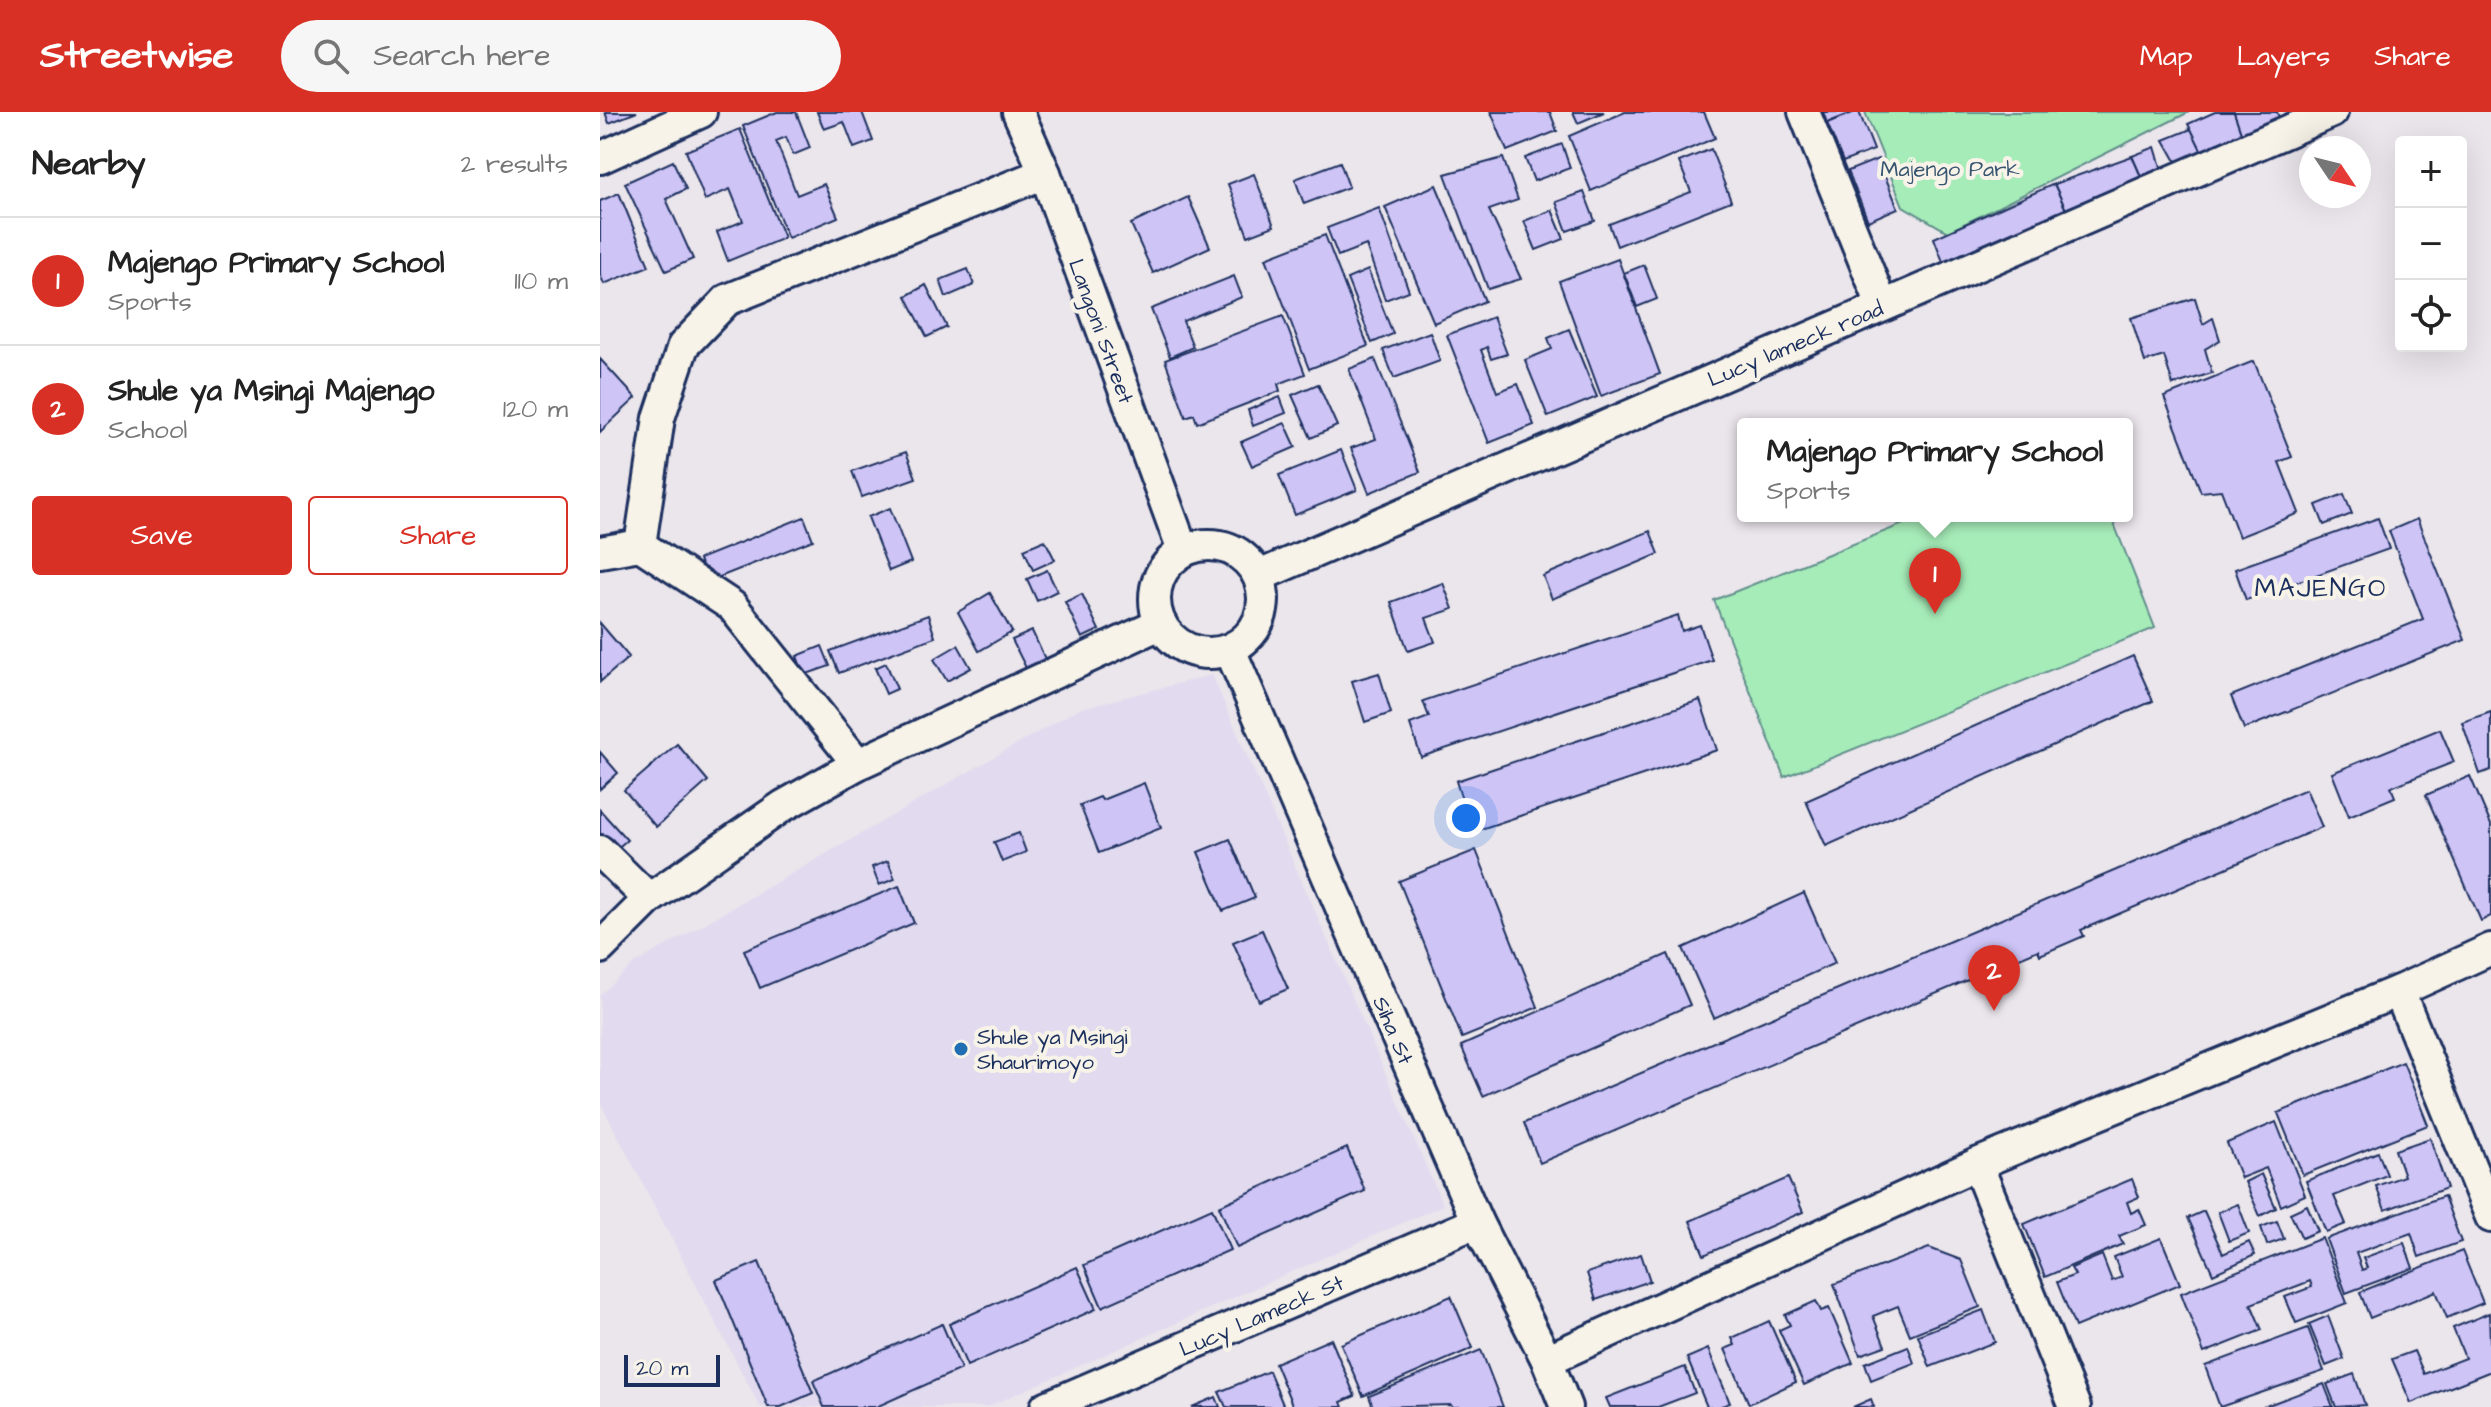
<!DOCTYPE html>
<html lang="en">
<head>
<meta charset="utf-8">
<style>
  :root { --surface:#fff; --page:#f6f6f6; --text:#222; --muted:#767676; --line:#e0e0e0; --accent:#d93025 }
  body { margin:0; font-family:"Architects Daughter",sans-serif; background:var(--page); color:var(--text) }
  .controls { position:absolute; right:24px; top:24px; display:grid; overflow:hidden; border-radius:8px; box-shadow:0 8px 32px #0002 }
  .controls button { width:72px; height:72px; display:grid; place-items:center; padding:0; border:0; border-bottom:2px solid var(--line); background:var(--surface); color:var(--text); font:40px sans-serif }
  .compass { position:absolute; left:1699px; top:24px; width:72px; height:72px; border-radius:50%; background:var(--surface); box-shadow:0 8px 32px #0002; rotate:125deg }
  .scale { position:absolute; left:24px; bottom:20px; width:96px; box-sizing:border-box; padding-left:8px; border:4px solid #1b2f5e; border-top:0; font-size:22px; line-height:28px; white-space:nowrap; color:#1b2f5e; -webkit-text-stroke:6px #f7f3e8; paint-order:stroke }
  .you { position:absolute; left:866px; top:706px; width:28px; height:28px; margin:-20px; border:6px solid #fff; border-radius:50%; background:#1a73e8; box-shadow:0 0 0 12px #1a73e833 }
  .badge { display:grid; place-items:center; width:52px; height:52px; border-radius:50%; background:var(--accent); color:#fff; font-size:26px; font-weight:700 }
  .pin { position:absolute; translate:-50% -66px; filter:drop-shadow(0 2px 4px #0008) }
  .pin::after { content:''; position:absolute; top:42px; width:28px; height:24px; background:inherit; clip-path:polygon(0 0,100% 0,50% 100%) }
  .popup { position:absolute; left:1137px; top:306px; width:396px; height:104px; box-sizing:border-box; display:grid; place-content:center; border-radius:8px; background:var(--surface); filter:drop-shadow(0 2px 6px #0005); font-size:26px; white-space:nowrap; color:var(--muted) }
  .popup b { font-size:30px; color:var(--text) }
  .popup::after { content:''; position:absolute; left:50%; top:100%; margin-left:-16px; border:16px solid transparent; border-top-color:var(--surface) }
  .list { margin:0; padding:0; list-style:none }
  h2 { display:flex; justify-content:space-between; align-items:center; height:104px; margin:0; padding:0 32px; font-size:34px }
  h2 small { font-size:26px; font-weight:400; color:var(--muted) }
  .list li { display:grid; grid-template-columns:52px 1fr auto; gap:24px; align-items:center; box-sizing:border-box; height:128px; padding:0 32px; border-top:2px solid var(--line) }
  .list b { display:block; font-size:30px; white-space:nowrap }
  .list p { margin:0; font-size:26px; white-space:nowrap; color:var(--muted) }
  .list em { font-size:26px; font-style:normal; color:var(--muted) }
  .actions { display:flex; gap:16px; padding:24px 32px }
  .actions a { flex:1; padding:18px 0; border:2px solid var(--accent); border-radius:8px; text-align:center; font-size:28px; color:var(--accent) }
  .actions .main { background:var(--accent); color:#fff }
  .icon { flex:none; width:44px; height:44px; fill:none; stroke:currentColor; stroke-width:2; stroke-linecap:round; stroke-linejoin:round }
  .map { position:relative; flex:none; width:1891px; height:1295px; overflow:hidden }
  header { display:flex; align-items:center; gap:48px; box-sizing:border-box; height:112px; padding:0 40px; background:var(--accent); color:#fff }
  header strong { font-size:38px }
  nav { display:flex; gap:44px; margin-inline-start:auto; font-size:28px }
  .search { width:560px; height:72px; background:var(--page); display:flex; align-items:center; gap:20px; box-sizing:border-box; padding:0 28px; border-radius:44px; color:var(--muted); font-size:30px }
  main { display:flex }
  aside { flex:1; background:var(--surface) }
  .map>svg:first-child { display:block }
</style>
</head>
<body>
<header>
<strong>Streetwise</strong>
<div class="search"><svg class="icon" aria-label="search" viewBox="0 0 24 24"><circle cx="10" cy="10" r="6"/><path d="M15 15l6 6"/></svg>Search here</div>
<nav><a>Map</a><a>Layers</a><a>Share</a></nav>
</header>
<main>
<aside>
<h2>Nearby<small>2 results</small></h2>
<ul class="list">
<li><span class="badge">1</span><div><b>Majengo Primary School</b><p>Sports</p></div><em>110 m</em></li>
<li><span class="badge">2</span><div><b>Shule ya Msingi Majengo</b><p>School</p></div><em>120 m</em></li>
</ul>
<div class="actions"><a class="main">Save</a><a>Share</a></div>
</aside>
<div class="map">
<svg width="1891" height="1295" viewBox="0 0 1891 1295">
  <rect width="100%" height="100%" fill="#ebe5ec"/>
  <filter id="ink" filterUnits="userSpaceOnUse"><feTurbulence type="fractalNoise" baseFrequency=".0125" numOctaves="2"/><feDisplacementMap in="SourceGraphic" scale="16" xChannelSelector="R" yChannelSelector="G"/><feConvolveMatrix kernelMatrix="1 2 1 2 8 2 1 2 1" color-interpolation-filters="sRGB"/></filter>
  <g filter="url(#ink)">
    <path fill="#e2dbef" d="M612,563l231,530 -456,202h-227l-160,-305v-107l34,-31 444,-255z"/>
    <g fill="#a6ecb8" stroke="#608e8b" stroke-width="2">
      <path d="M1265,0h324l-241,120 -45,-26z"/>
      <path d="M1323,404h188l44,112 -371,149 -70,-177z"/>
    </g>
    <g fill="#cec4f6" stroke="#1b2f5e" stroke-width="2">
      <path d="M5,0h32l-28,11z"/>
      <path d="M177,0h19l14,36 -17,7 -7,-18 -10,4 21,54 27,-11 14,33 -50,21 -45,-112z"/>
      <path d="M217,0h45l11,29 -19,7 -10,-26 -20,7z"/>
      <path d="M891,0h59l7,19 -50,20z"/>
      <path d="M973,0h31l-26,11z"/>
      <path d="M1025,0h79l11,26 -124,53 -22,-55z"/>
      <path d="M1223,0h32l-28,11z"/>
      <path d="M1255,0h4l15,38 -31,12 -16,-39z"/>
      <path d="M1615,0h19l8,23 -40,17 -14,-28z"/>
      <path d="M1634,0h43l3,8 -38,15z"/>
      <path d="M140,17l44,109 -56,23 -11,-29 26,-11 -13,-32 -25,11 -19,-49z"/>
      <path d="M1591,17l11,23 -25,11 -13,-23z"/>
      <path d="M962,32l8,24 -36,13 -9,-23z"/>
      <path d="M1555,35l7,23 -20,9 -10,-23z"/>
      <path d="M1111,37l20,52 -114,45 -8,-22 82,-32 -12,-30z"/>
      <path d="M1532,44l10,23 -75,33 -13,-28z"/>
      <path d="M903,46l15,42 -29,10 32,69 -33,10 -43,-115z"/>
      <path d="M1278,47l20,49 -30,13 -20,-50z"/>
      <path d="M73,49l13,28 -20,10 27,60 -27,12 -41,-88z"/>
      <path d="M740,50l9,25 -45,17 -9,-25z"/>
      <path d="M654,62l20,52 -26,10 -20,-52z"/>
      <path d="M1454,72l13,28 -122,55 -11,-29z"/>
      <path d="M836,73l49,116 -51,22 -49,-116z"/>
      <path d="M984,80l11,29 -28,10 -11,-29z"/>
      <path d="M19,81l30,73 -45,18 -4,-10v-73z"/>
      <path d="M588,85l22,50 -57,26 -22,-49z"/>
      <path d="M779,96l30,83 -24,9 -19,-55 -28,11 -11,-28z"/>
      <path d="M952,98l12,29 -28,11 -12,-29z"/>
      <path d="M725,123l43,111 -59,23 -43,-111z"/>
      <path d="M1018,147l42,115 -59,22 -42,-115z"/>
      <path d="M1044,153l13,34 -20,8 -13,-34z"/>
      <path d="M368,157l6,16 -28,12 -6,-17z"/>
      <path d="M768,158l25,64 -21,9 -25,-64z"/>
      <path d="M634,164l8,21 -59,24 10,26 -23,10 -19,-48z"/>
      <path d="M326,173l21,42 -20,10 -21,-41z"/>
      <path d="M1595,186l8,26 10,-6 7,22 -15,9 7,24 -39,12 -9,-29 -19,6 -14,-44z"/>
      <path d="M683,204l22,58 -27,10 2,7 -83,32 -3,-9 -8,3 -21,-57z"/>
      <path d="M893,205l14,37 -16,5 -4,-12 -6,3 16,42 21,-8 16,41 -45,18 -42,-108z"/>
      <path d="M969,217l28,68 -49,20 -23,-57 27,-11 -4,-11z"/>
      <path d="M830,220l10,29 -46,17 -11,-28z"/>
      <path d="M0,247l36,39 -36,34z"/>
      <path d="M775,247l45,113 -51,21 -18,-45 25,-9 -27,-70z"/>
      <path d="M1654,249l38,96 -13,5 20,51 -60,24 -18,-47 -20,2 -37,-95z"/>
      <path d="M718,272l19,42 -26,12 -19,-43z"/>
      <path d="M680,285l6,16 -33,13 -5,-16z"/>
      <path d="M685,311l11,24 -44,19 -11,-24z"/>
      <path d="M741,338l16,40 -62,25 -16,-40z"/>
      <path d="M306,340l10,26 -54,19 -10,-26z"/>
      <path d="M1744,382l8,20 -28,11 -8,-20z"/>
      <path d="M290,396l21,54 -22,9 -21,-54z"/>
      <path d="M204,405l9,23 -106,42 -8,-23z"/>
      <path d="M1778,406l11,31 -143,51 -11,-31z"/>
      <path d="M1817,407l48,121 -221,89 -13,-33 192,-77 -34,-88z"/>
      <path d="M1050,419l9,23 -107,45 -9,-23z"/>
      <path d="M445,428l10,20 -22,10 -9,-21z"/>
      <path d="M447,458l10,21 -20,10 -10,-22z"/>
      <path d="M843,471l10,26 -27,9 9,24 -27,9 -17,-49z"/>
      <path d="M390,481l22,39 -33,19 -21,-39z"/>
      <path d="M482,482l17,36 -17,8 -17,-36z"/>
      <path d="M328,503l7,22 -96,36 -9,-22z"/>
      <path d="M1078,503l4,16 18,-6 12,35 -291,97 -11,-33 19,-7 -6,-16z"/>
      <path d="M0,511l29,34 -29,25z"/>
      <path d="M432,519l14,30 -19,9 -15,-30z"/>
      <path d="M358,533l13,23 -24,13 -13,-22z"/>
      <path d="M222,534l8,20 -26,9 -7,-19z"/>
      <path d="M1533,544l20,45 -327,145 -20,-45z"/>
      <path d="M286,551l11,26 -11,5 -11,-26z"/>
      <path d="M779,561l12,40 -26,9 -13,-41z"/>
      <path d="M1100,588l17,50 -245,82 -16,-51z"/>
      <path d="M1891,600v58l-11,4 -18,-52z"/>
      <path d="M1840,617l14,33 -63,25 4,10 -46,19 -17,-43z"/>
      <path d="M77,632l31,37 -52,46 -32,-37z"/>
      <path d="M0,640l18,21 -18,16z"/>
      <path d="M1870,664l21,49v91l-10,5 -55,-126z"/>
      <path d="M544,671l17,45 -62,25 -19,-48 20,-8 2,3z"/>
      <path d="M1706,677l16,38 -241,103 3,6 -44,19 -2,-5 -498,213 -16,-40z"/>
      <path d="M0,698l27,30 -13,11 -14,-16z"/>
      <path d="M419,721l7,19 -24,10 -8,-20z"/>
      <path d="M630,727l25,59 -32,13 -25,-59z"/>
      <path d="M876,738l62,157 -76,31 -63,-157z"/>
      <path d="M288,749l7,18 -16,6 -7,-18z"/>
      <path d="M299,774l15,37 -154,65 -16,-38z"/>
      <path d="M1204,781l31,70 -121,55 -31,-70z"/>
      <path d="M662,818l26,59 -29,12 -26,-59z"/>
      <path d="M1068,842l22,51 -207,91 -22,-50z"/>
      <path d="M1803,950l25,63 -125,50 -25,-62z"/>
      <path d="M1676,1010l29,73 -24,11 -15,-38 -25,10 -14,-35z"/>
      <path d="M1830,1026l17,50 -62,22 -9,-24 28,-10 -9,-26z"/>
      <path d="M747,1036l18,43 -128,57 -18,-42z"/>
      <path d="M1778,1040l9,23 -53,21 12,28 -20,8 -20,-51z"/>
      <path d="M1661,1062l15,34 -16,8 -15,-34z"/>
      <path d="M1188,1066l15,34 -99,43 -14,-34z"/>
      <path d="M1532,1067l7,18 -12,5 4,11 8,-4 7,16 -27,11 4,8 -78,33 -21,-53z"/>
      <path d="M1844,1084l17,46 -42,15 -8,-24 -55,20 6,17 5,-2 -4,-10 41,-15 9,25 -67,25 -20,-54z"/>
      <path d="M1638,1092l11,29 -20,8 -11,-29z"/>
      <path d="M1707,1093l11,26 -16,7 -12,-25z"/>
      <path d="M612,1096l18,42 -128,57 -18,-42z"/>
      <path d="M1604,1099l19,43 26,-12 6,13 -42,19 -25,-56z"/>
      <path d="M1677,1109l7,18 -17,6 -6,-18z"/>
      <path d="M1561,1126l19,46 -105,43 -18,-45 18,-7 -4,-7 31,-13 10,26 10,-4 -8,-20z"/>
      <path d="M1722,1126l25,65 -51,20 -11,-26 27,-10 -2,-6 -59,23 11,26 -58,23 -23,-60z"/>
      <path d="M1329,1136l32,12 19,47 -70,28 -12,-29 -25,10 12,30 -25,9 -26,-71z"/>
      <path d="M1862,1139l21,52 -36,15 -11,-27 -66,27 -10,-26z"/>
      <path d="M1041,1142l9,27 -54,19 -9,-27z"/>
      <path d="M159,1150l54,131 -32,14h-13l-52,-127z"/>
      <path d="M477,1155l19,42 -129,57 -18,-42z"/>
      <path d="M851,1184l22,52 -110,48 -22,-52z"/>
      <path d="M1216,1189l5,10 8,-3 24,55 -49,22 -25,-55 11,-5 -5,-10z"/>
      <path d="M1383,1198l12,32 -65,25 -12,-32z"/>
      <path d="M1889,1201l2,58 -80,32 -19,-44 22,-8 10,23 41,-16 -12,-30z"/>
      <path d="M1728,1204l16,43 -18,7 -17,-42z"/>
      <path d="M1169,1209l27,61 -47,22 -24,-55 10,-4 -3,-7z"/>
      <path d="M342,1212l19,45 -85,38h-52l-11,-26z"/>
      <path d="M1708,1216l16,43 -104,36 -15,-41z"/>
      <path d="M731,1227l24,57 -14,6 2,5h-50l-18,-44z"/>
      <path d="M1308,1234l6,17 -43,17 -6,-17z"/>
      <path d="M1108,1237l22,54 -11,4h-12l-20,-49z"/>
      <path d="M881,1238l22,57h-51l-1,-2 -78,2 -4,-11z"/>
      <path d="M1085,1255l10,26 -37,14h-48l-4,-9z"/>
      <path d="M669,1259l15,36h-58l-7,-15z"/>
      <path d="M1754,1262l11,31 -29,2 -9,-23z"/>
      <path d="M1724,1272l9,23h-70z"/>
      <path d="M616,1285l4,10h-28z"/>
      <path d="M1271,1287l3,8h-21z"/>
    </g>
    <g fill="none" stroke-linecap="round" stroke-linejoin="round">
      <defs>
        <g id="street">
          <path d="M418,0l27,61 138,378"/>
          <path d="M1204,0l78,193"/>
          <path d="M0,46l101,-46"/>
          <path d="M40,433l19,-127 24,-72 44,-46 318,-127"/>
          <circle cx="609" cy="487" r="54"/>
          <path d="M0,440l40,-7 92,61 126,158"/>
          <path d="M659,464l1073,-464"/>
          <path d="M630,538l247,572 70,138 19,47"/>
          <path d="M0,739l49,48"/>
          <path d="M0,836l49,-49 134,-93 75,-42 302,-140"/>
          <path d="M1799,879l92,226"/>
          <path d="M1377,1052l98,243"/>
          <path d="M947,1248l430,-196 422,-173 92,-42"/>
          <path d="M446,1295l431,-185"/>
        </g>
      </defs>
      <use href="#street" stroke="#1b2f5e" stroke-width="36"/>
      <use href="#street" stroke="#f7f3e8" stroke-width="30"/>
    </g>
  </g>
  <circle fill="#1f6fb2" stroke="#f7f3e8" stroke-width="3" cx="361" cy="937" r="8"/>
  <g text-anchor="middle" stroke-width="8" stroke-linejoin="round" paint-order="stroke">
    <g font-size="22" fill="#375570" stroke="#f7f3e8">
      <text x="1350" y="64">Majengo Park</text>
    </g>
    <g font-size="22" fill="#1b2f5e" stroke="#f7f3e8">
      <text transform="translate(502 219) rotate(70)" y="8">Langoni Street</text>
      <text transform="translate(1195 231) rotate(-23)" y="8">Lucy lameck road</text>
      <text transform="translate(794 918) rotate(67)" y="8">Siha St</text>
      <text transform="translate(661 1203) rotate(-23)" y="8">Lucy Lameck St</text>
    </g>
    <g font-size="22" fill="#1b2f5e" stroke="#f7f3e8" text-anchor="start">
      <text x="377" y="932">Shule ya Msingi<tspan x="377" dy="25">Shaurimoyo</tspan></text>
    </g>
    <g font-size="26" letter-spacing="2" fill="#1b2f5e" stroke="#f7f3e8">
      <text x="1721" y="484">MAJENGO</text>
    </g>
  </g>
</svg>
<div class="controls">
<button>+</button>
<button>−</button>
<button><svg class="icon" aria-label="locate" viewBox="0 0 24 24"><circle cx="12" cy="12" r="6"/><path d="M12 2v4M12 18v4M2 12h4M18 12h4"/></svg></button>
</div>
<svg class="compass" viewBox="-18 -18 36 36"><path d="M0-13l5 13h-10z" fill="#e53935"/><path d="M0 13l5-13h-10z" fill="#767676"/></svg>
<div class="scale">20 m</div>
<div class="you"></div>
<div class="pin badge" style="left:1335px;top:502px">1</div>
<div class="popup"><b>Majengo Primary School</b>Sports</div>
<div class="pin badge" style="left:1394px;top:899px">2</div>
</div>
</main>
</body>
</html>
